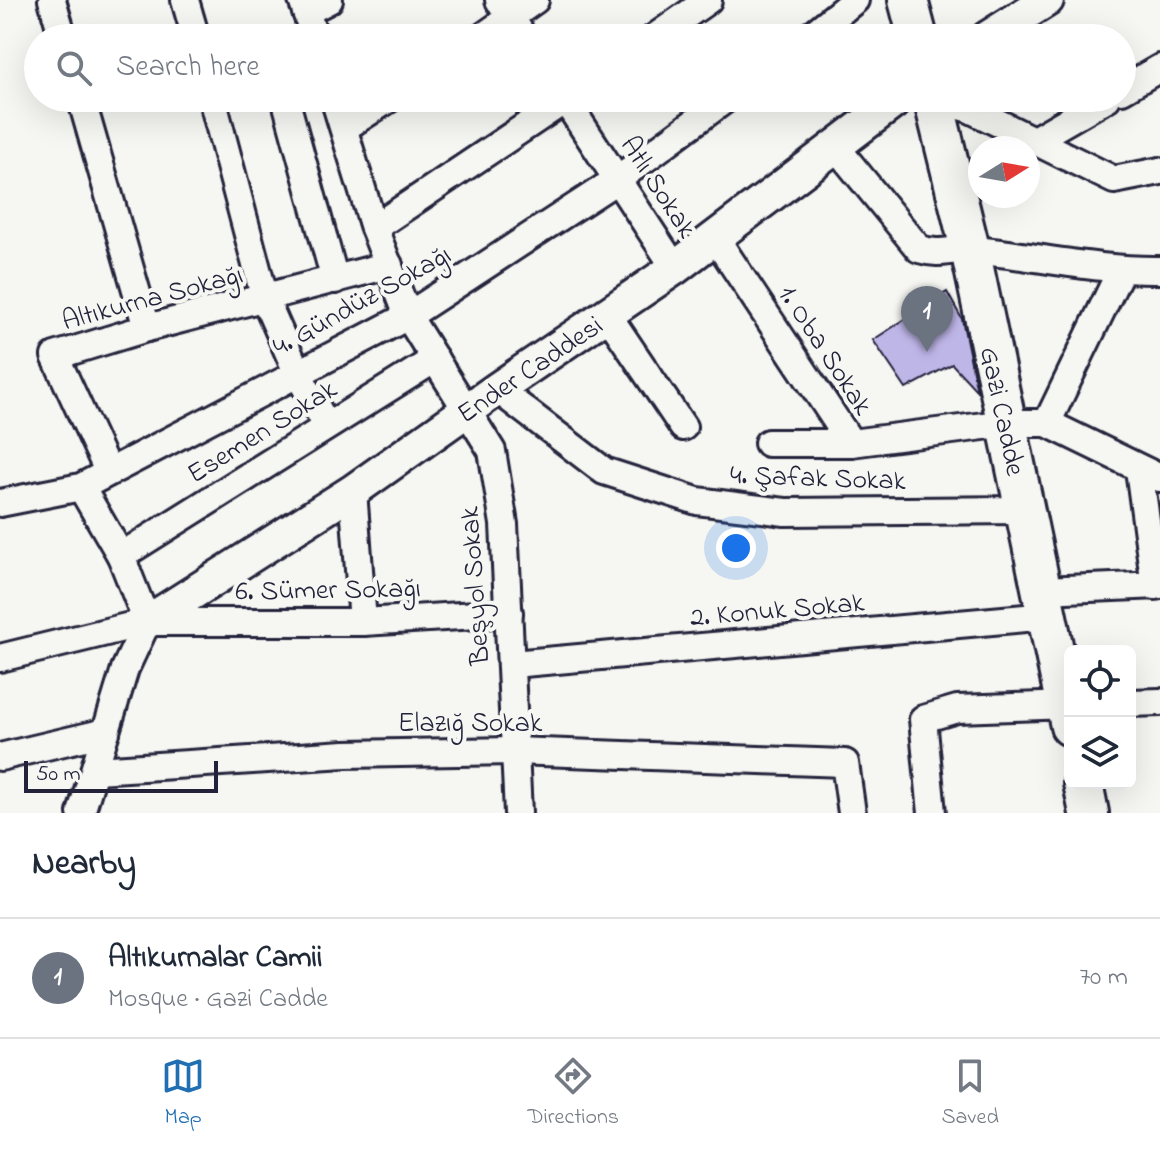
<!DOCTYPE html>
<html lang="en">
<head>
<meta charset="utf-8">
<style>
  :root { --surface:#fff; --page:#f6f6f7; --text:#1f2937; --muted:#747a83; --line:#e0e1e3; --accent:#1f6fb2 }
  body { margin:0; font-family:"Indie Flower",sans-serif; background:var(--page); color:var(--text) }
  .controls { position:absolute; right:24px; bottom:24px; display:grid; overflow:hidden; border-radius:12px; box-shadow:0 8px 32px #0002 }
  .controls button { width:72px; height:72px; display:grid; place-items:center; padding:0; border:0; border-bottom:2px solid var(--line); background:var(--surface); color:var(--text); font:40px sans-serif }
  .compass { position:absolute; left:968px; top:136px; width:72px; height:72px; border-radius:50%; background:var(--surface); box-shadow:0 8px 32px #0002; rotate:79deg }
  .scale { position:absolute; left:24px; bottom:20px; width:194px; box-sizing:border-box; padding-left:8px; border:4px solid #22223b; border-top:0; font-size:22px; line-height:28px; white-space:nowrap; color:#22223b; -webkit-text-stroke:6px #f6f6f2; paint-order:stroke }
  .you { position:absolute; left:736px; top:548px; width:28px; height:28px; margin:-20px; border:6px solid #fff; border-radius:50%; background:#1a73e8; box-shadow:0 0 0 12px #1a73e833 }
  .badge { display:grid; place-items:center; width:52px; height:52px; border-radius:50%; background:var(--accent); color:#fff; font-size:26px; font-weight:700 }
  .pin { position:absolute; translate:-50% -66px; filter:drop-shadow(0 2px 4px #0008) }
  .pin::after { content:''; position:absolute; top:42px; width:28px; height:24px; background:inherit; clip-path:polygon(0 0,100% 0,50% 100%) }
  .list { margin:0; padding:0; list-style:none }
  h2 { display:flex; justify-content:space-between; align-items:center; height:104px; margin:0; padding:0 32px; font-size:34px }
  h2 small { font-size:26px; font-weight:400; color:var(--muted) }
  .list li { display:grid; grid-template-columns:52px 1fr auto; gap:24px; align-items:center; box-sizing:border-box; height:120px; padding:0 32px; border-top:2px solid var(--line) }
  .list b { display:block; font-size:30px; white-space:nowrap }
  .list p { margin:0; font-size:26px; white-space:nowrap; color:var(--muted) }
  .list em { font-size:26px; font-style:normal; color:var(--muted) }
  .icon { flex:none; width:44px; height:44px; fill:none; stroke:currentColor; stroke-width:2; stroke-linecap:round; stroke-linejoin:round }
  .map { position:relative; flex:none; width:1160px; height:813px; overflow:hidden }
  .search { position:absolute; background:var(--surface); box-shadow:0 8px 32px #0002; left:24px; right:24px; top:24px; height:88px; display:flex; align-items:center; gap:20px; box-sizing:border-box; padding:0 28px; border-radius:44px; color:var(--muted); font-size:30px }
  .sheet { height:224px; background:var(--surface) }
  nav { display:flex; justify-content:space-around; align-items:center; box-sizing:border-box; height:112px; border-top:2px solid var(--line); background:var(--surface); font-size:22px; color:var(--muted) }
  nav a { display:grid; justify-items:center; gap:4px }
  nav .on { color:var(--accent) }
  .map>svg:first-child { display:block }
</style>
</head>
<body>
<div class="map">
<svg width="1160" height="813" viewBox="0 0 1160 813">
  <rect width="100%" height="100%" fill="#f6f6f2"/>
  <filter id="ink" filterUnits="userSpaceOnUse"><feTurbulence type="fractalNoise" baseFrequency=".0125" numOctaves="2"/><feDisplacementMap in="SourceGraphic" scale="16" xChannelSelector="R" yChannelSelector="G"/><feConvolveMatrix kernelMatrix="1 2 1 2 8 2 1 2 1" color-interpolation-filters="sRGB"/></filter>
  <g filter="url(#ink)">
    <path fill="#bfb6e8" stroke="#22223b" stroke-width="2" d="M947,292l15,27 15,72 -25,-27 -46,25 -33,-49z"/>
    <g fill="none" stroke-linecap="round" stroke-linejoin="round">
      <defs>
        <g id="minor">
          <path d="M52,0l11,38"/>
          <path d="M185,0l11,38"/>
          <path d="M302,0l13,38"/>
          <path d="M499,0l25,38"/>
          <path d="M306,12l23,-12"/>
          <path d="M481,38l54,-38"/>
          <path d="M654,38l54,-38"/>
          <path d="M808,38l47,-38"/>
          <path d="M1122,90l38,-22"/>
          <path d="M81,98l66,230"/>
          <path d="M212,98l53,201 32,73 30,54"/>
          <path d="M285,98l50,182"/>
          <path d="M334,98l40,130 34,88 84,135 12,73 14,289"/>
          <path d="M564,98l111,170"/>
          <path d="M933,99l37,10 144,71 46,-9"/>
          <path d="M344,128l46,-30"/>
          <path d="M1034,140l73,-42"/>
          <path d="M836,147l83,102c23,7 33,-1 55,1 63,6 123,21 186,20"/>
          <path d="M374,228l194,-130"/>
          <path d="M716,239l135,204 156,-20h40l113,55"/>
          <path d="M607,314l76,113"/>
          <path d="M497,389l107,82 93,30 88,11 240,-2"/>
          <path d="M1047,423l74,-153"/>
          <path d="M768,443h83"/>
          <path d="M1139,469l16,117"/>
          <path d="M108,471l-53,-115 92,-28 242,-63"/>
          <path d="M81,487l40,69 26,66"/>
          <path d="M353,491l10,131"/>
          <path d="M0,503l81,-16 327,-171 210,-137 109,-81"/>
          <path d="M121,556l314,-197"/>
          <path d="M1043,590l117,-5"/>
          <path d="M0,658l147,-36h216l146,-9"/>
          <path d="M512,664l536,-48"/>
          <path d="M1130,703l30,-1"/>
          <path d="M0,757l106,-25"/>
          <path d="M96,770l249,-16 169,-3 331,12 7,50"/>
          <path d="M81,813l44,-144 22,-47"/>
          <path d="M932,813l-9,-94 34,-10 113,-4"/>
        </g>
        <g id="tertiary">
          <path d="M987,38l60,-38"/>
          <path d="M147,622l206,-131 144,-102 178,-121 224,-170"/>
        </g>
        <g id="secondary">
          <path d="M908,0l10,38"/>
          <path d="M933,98l37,151 100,477"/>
          <path d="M1083,783l6,30"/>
        </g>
      </defs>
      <use href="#minor" stroke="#22223b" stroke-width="32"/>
      <use href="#tertiary" stroke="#22223b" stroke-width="38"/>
      <use href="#secondary" stroke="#22223b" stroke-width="44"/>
      <use href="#minor" stroke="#f6f6f2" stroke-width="26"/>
      <use href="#tertiary" stroke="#f6f6f2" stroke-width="32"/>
      <use href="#secondary" stroke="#f6f6f2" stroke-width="38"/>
    </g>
  </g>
  <g text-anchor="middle" stroke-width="8" stroke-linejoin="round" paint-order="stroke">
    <g font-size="28" fill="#22223b" stroke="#f6f6f2">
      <text transform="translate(660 186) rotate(57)" y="10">Atlı Sokak</text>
      <text transform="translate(152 296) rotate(-15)" y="10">Altıkurna Sokağı</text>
      <text transform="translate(361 299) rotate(-29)" y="10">4. Gündüz Sokağı</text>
      <text transform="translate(827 349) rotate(57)" y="10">1. Oba Sokak</text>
      <text transform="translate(529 368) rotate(-34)" y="10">Ender Caddesi</text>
      <text transform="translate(1004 411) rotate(78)" y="10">Gazi Cadde</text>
      <text transform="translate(261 430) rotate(-32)" y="10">Esemen Sokak</text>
      <text transform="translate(818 476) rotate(2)" y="10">4. Şafak Sokak</text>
      <text transform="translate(473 586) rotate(-94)" y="10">Beşyol Sokak</text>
      <text transform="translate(328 588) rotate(-1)" y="10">6. Sümer Sokağı</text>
      <text transform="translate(777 608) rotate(-5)" y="10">2. Konuk Sokak</text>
      <text x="470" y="731">Elazığ Sokak</text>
    </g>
  </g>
</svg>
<div class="controls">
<button><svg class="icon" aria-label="locate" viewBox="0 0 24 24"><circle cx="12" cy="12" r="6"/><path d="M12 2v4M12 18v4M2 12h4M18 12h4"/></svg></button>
<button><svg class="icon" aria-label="layers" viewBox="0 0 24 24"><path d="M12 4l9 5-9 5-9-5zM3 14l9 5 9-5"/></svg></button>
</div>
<svg class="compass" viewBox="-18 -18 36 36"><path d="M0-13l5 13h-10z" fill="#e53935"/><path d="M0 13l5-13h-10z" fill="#747a83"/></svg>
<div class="scale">50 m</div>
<div class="you"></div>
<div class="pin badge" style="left:927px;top:352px;background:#6b7280">1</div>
<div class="search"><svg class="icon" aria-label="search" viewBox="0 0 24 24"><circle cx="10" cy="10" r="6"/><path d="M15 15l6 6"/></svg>Search here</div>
</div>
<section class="sheet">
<h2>Nearby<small></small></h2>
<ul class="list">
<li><span class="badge" style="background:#6b7280">1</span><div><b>Altıkurnalar Camii</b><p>Mosque · Gazi Cadde</p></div><em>70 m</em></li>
</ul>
</section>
<nav>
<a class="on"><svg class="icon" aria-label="map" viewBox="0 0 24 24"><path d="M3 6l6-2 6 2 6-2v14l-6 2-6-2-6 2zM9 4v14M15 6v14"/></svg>Map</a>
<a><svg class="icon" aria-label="directions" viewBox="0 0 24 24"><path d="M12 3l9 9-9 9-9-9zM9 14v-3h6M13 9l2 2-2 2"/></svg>Directions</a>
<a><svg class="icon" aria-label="saved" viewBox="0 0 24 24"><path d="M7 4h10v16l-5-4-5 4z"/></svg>Saved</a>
</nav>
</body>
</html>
